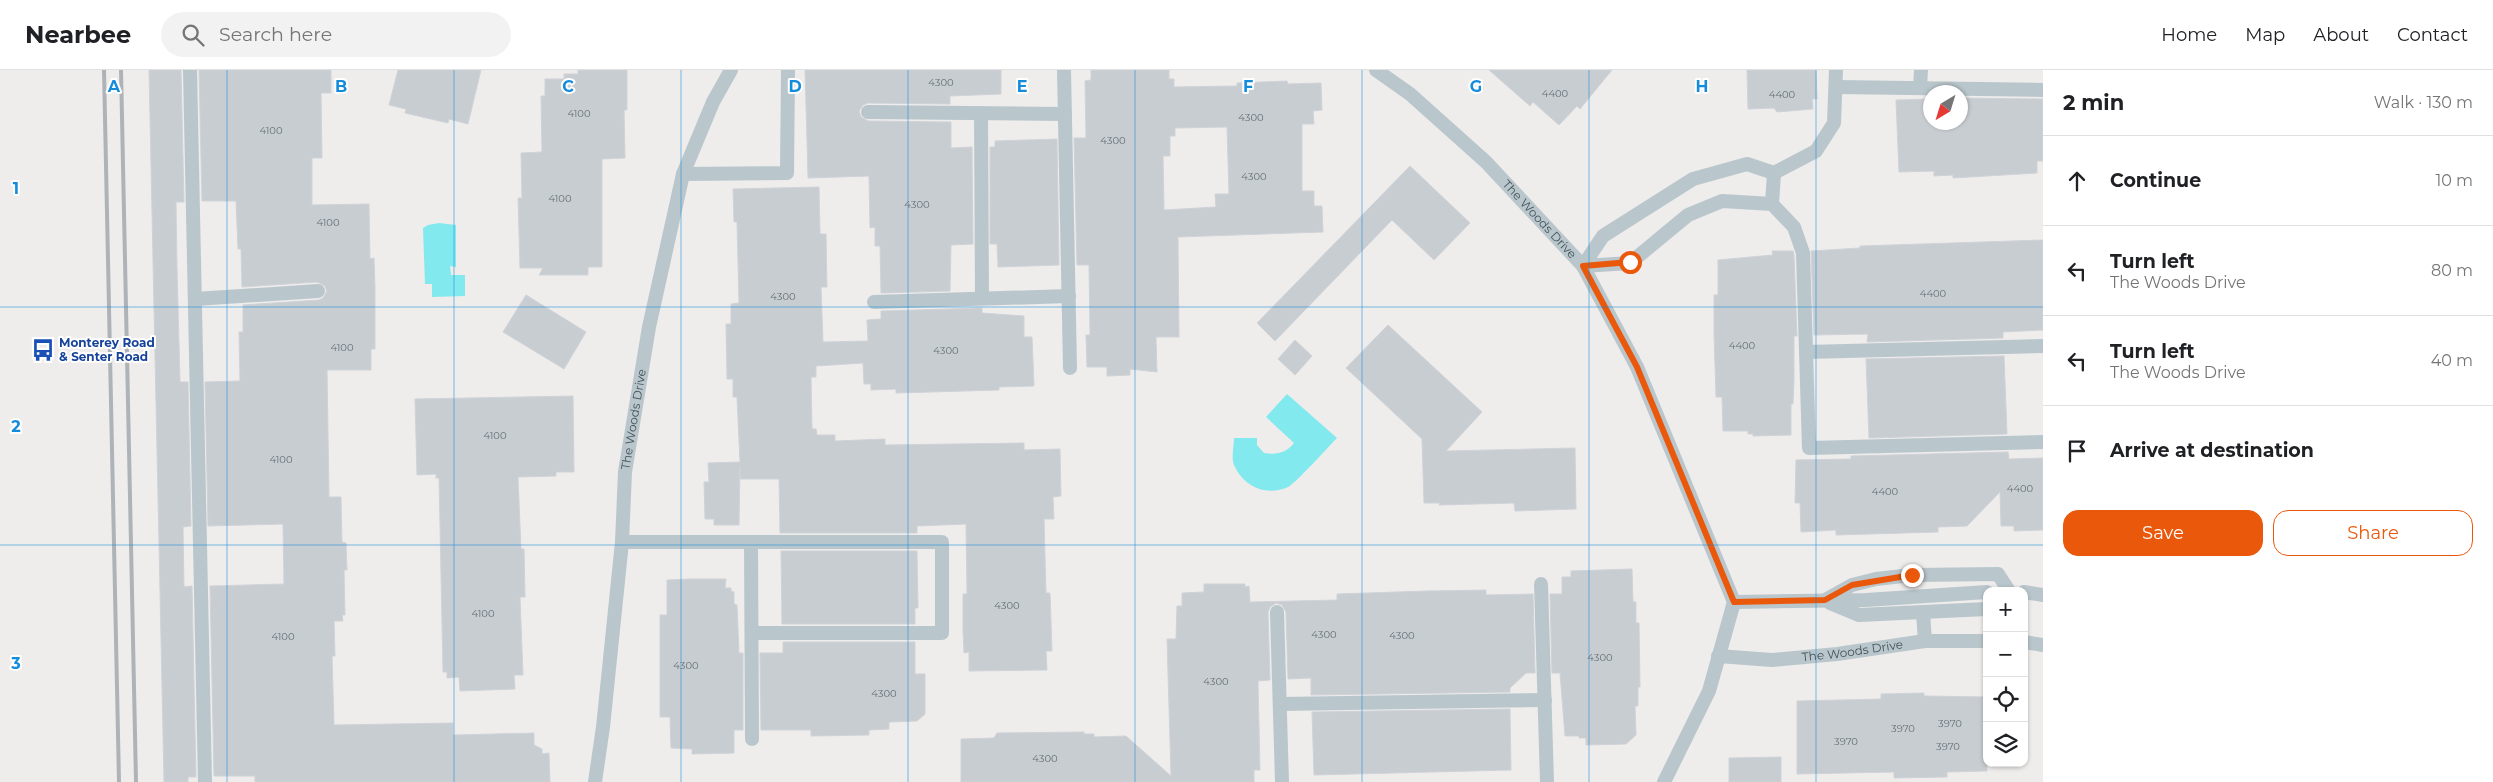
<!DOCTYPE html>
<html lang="en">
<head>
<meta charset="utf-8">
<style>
  :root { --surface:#fff; --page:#f2f2f2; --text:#202124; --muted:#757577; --line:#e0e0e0; --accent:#ea580c }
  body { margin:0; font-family:Montserrat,sans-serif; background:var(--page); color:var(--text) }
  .controls { position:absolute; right:15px; bottom:15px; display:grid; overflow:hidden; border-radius:10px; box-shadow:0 1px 4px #0004 }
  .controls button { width:45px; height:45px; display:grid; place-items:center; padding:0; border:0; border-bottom:1px solid var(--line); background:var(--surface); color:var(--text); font:25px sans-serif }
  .compass { position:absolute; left:1923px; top:15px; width:45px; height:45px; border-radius:50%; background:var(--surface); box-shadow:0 1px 4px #0004; rotate:218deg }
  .stop { position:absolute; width:15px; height:15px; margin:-11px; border:4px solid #ea580c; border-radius:50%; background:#fff }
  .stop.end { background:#ea580c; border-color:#fff; box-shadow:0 1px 5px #0008 }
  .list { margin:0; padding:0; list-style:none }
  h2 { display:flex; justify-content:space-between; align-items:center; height:65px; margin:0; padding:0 20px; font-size:21px }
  h2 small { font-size:16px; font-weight:400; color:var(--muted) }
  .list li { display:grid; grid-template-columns:32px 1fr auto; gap:15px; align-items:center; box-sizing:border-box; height:90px; padding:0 20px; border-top:1px solid var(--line) }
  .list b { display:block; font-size:19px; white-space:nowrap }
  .list p { margin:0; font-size:16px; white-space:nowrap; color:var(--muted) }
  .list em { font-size:16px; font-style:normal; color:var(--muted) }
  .actions { display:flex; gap:10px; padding:15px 20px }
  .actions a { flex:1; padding:11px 0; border:1px solid var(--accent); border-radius:15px; text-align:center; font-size:18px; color:var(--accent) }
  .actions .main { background:var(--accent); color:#fff }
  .icon { flex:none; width:28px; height:28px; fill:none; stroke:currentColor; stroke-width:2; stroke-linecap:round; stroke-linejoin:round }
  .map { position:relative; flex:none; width:2043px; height:712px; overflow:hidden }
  header { display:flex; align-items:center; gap:30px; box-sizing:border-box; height:70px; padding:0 25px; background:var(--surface); border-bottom:1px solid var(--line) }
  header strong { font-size:24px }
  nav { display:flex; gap:28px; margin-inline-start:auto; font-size:18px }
  .search { width:350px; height:45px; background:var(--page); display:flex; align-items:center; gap:12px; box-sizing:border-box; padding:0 18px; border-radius:28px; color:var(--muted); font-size:19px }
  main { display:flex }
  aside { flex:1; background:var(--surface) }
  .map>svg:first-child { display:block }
</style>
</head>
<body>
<header>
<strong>Nearbee</strong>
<div class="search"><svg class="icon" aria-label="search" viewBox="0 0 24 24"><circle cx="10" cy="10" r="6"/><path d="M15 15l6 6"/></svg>Search here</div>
<nav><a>Home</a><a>Map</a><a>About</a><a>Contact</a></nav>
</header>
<main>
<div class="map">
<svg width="2043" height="712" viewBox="0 0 2043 712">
  <rect width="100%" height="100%" fill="#efecec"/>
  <g fill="#82e9ee">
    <path d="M439,153l17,2v42l-6,-1 1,9h14v21l-33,1v-13h-7l-2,-56 5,-3z"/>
    <path d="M1287,324l50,44c-9,9 -41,45 -49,49 -22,10 -45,-1 -54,-22 -3,-7 0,-19 0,-27h23v7l7,8c13,2 22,0 30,-10l-28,-26z"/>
  </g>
  <g fill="#c8cdd1" stroke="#cfd3d8" fill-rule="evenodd">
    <path d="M149,0h32l3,132h-8l1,65 3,115h8l3,144 -8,1 1,60 8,-1 4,191h-8v5h-24z"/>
    <path d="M199,0h132v23h-10l1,65h-10v47l57,-1 1,55 4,-1 1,31v60h-4v21h-44l2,127h12l1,45 4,1 1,27h-3l1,45h-3l1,6h-9l1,35h-3l2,69 119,-2v12l81,-2v12l8,4v5l7,-1 1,29h-295v-6h-41l-4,-190 74,-2 -1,-60 -75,2 -3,-144 35,-1 -1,-49h4v-27l76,-5 4,-2 4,-7 -2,-5 -8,-4 -75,5 -1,-38h-3l-2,-48h-34z"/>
    <path d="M398,0h83l-13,54 -19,-5 -1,4 -43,-10 1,-4 -17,-4z"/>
    <path d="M578,0h49v40h-3l1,48 -23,1v108h-14v8h-49l4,-7h-23l-2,-70h4l-1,-45 21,-1 -1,-56h4v-17h19v-5h14z"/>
    <path d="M805,0h196v24l-51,2v8l-82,-1 -5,2 -4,6 2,6 7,4 83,1v26l21,-1 1,97 -22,1 -1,46 -69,2 -1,-47h-5v-19l-5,1 -1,-52 -61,2z"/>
    <path d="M1091,0h78v9h5v8l63,-1v-3l50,-2 1,3 33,-1 1,27 -9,1 1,13h-12v67h12v15h8l1,26 -145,5 1,100h-23l1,35 -27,-3v6l-23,1v-9h-20l-1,-32h4l-1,-70h-12l-3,-127h12l-1,-57 6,-1zM1227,57l2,67h-14l1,13 -52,3 -1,-54h7v-20h5v-8z"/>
    <path d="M1489,0h123l-32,39 -3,-3 -18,19 -26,-23 -3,4z"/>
    <path d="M1747,0h69l1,29h-5l1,10 -36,3 -3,-4 -26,1z"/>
    <path d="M1960,28l83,1v62h-6v12l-84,5v-3l-19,1v-5l-35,1 -3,-72 34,-1v23h30z"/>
    <path d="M1057,69l2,126 -61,2 -1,-23h-7v-97h5v-6z"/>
    <path d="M1410,96l60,57 -36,37 -42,-40 -117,121 -18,-18z"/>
    <path d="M819,117l1,47h6l1,53h-6l2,55 45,-1 -1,-21 14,-1v-8l101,-3v5l42,3v21h8l2,49 -35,1v3l-103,3v-4l-25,1v-6h-7l-1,-21 -47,3v11h-5l1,52h4l1,6h18v6l50,-2v6l139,-2v7l36,-1 1,47 -8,1 1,22h-10l2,74h4l2,58h-6l1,19 -78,1v-19l-5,1 -1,-22v-37h4l-1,-70 -49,2v7h-137l-1,-54h-39v-12l-1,58h-25v-6h-9l-1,-37h5l-1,-19 32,-1 -3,-65h-4v-18h-6l-1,-55h5v-20l8,-1 -2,-81h-3l-1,-33z"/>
    <path d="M2043,170v90l-40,2v6l-136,4 1,-8 -54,1 -3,-84 49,-3v-2z"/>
    <path d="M1772,181h21l1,4 3,81h-3v44l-1,24h-2v31l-38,1v-2h-5v-3h-25l-1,-34h-6l-2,-64v-38h4v-35l55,-5z"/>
    <path d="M526,225l60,37 -22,37 -61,-37z"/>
    <path d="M1388,255l94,87 -36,39 129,-3 1,61 -61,2 -1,-8 -75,2 1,-2h-16l-2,-64 -76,-71z"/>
    <path d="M1295,270l17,16 -17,19 -17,-16z"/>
    <path d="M2004,286l3,78 -138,4 -3,-79z"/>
    <path d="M573,326l1,76h-18v4l-38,1 3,72h3l1,48h-5l3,78h-9l1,14 -55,2 -1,-14 -12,1v-6h-4l-4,-194h-3v-4l-19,1 -2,-76z"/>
    <path d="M2008,382l1,7 34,-1v72l-29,1v-5h-13l-1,-34 -33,34 -29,1v5l-102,3v-5l-35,2 -1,-29h-5l1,-43 55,-1v-3z"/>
    <path d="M781,481h136l1,57h-3v16h-133z"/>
    <path d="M1632,499l1,33h3v21h3l1,64h-2v19h-3l1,29 -10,9 -40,1v-7h-7v-2h-14l-5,-63h-8l-2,-79h12v-17h9v-6z"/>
    <path d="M691,509h35l-1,9h6v3l3,1v12l3,1 2,48h4v77h-9v23l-42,1v-5l-21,-1 -1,-31h-10v-102h7v-35z"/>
    <path d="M1204,514h41v3l4,-1 1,16 87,-2v-6l90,-3 59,-1v5l47,-1 2,79h-9l-16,15v4l-199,3v-17l-23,1 -2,-67 -4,-7 -6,-2 -6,4 -2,5 2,68 -12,1 2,89h-6v12h-293v-43l33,-1 3,-5 87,-1v2h10v3l32,-1 45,40 -4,-137h9l1,-33h5v-13l22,-1z"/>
    <path d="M783,572h132v32h10v40l-8,7 -28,1v7l-20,1v5l-58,1v-6h-50l-1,-77h23z"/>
    <path d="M1924,623v3l63,1v74l-40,1v5l-53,1v-6l-97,2v-73l84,-2v-5z"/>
    <path d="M1510,639l1,61 -197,5 -2,-63z"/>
    <path d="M1781,687v25h-52v-24z"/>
  </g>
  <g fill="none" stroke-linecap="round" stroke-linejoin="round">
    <g stroke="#b9c7cc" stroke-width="14">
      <path d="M190,0l15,712"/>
      <path d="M1064,0l6,298"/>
      <path id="s1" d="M1376,0l34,24 76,68 97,104 54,101 97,235 -25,89 -45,91"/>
      <path d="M1837,17l206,3"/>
      <path d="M1920,18l1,-18"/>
      <path d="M868,42l197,2"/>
      <path d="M981,43l1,185"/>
      <path d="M1774,103l-2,31 22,23 9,26 6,195 234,-6"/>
      <path d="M683,104l104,-1 1,-103"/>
      <path d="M1583,196l20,-30 90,-57 54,-15 27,9 42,-22 18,-28 2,-53"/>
      <path d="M1583,196l47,-3 58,-48 34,-14 50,3"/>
      <path d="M195,229l123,-8"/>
      <path d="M874,232l195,-6"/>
      <path d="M1806,282l237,-6"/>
      <path d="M622,472h320v91h-190"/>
      <path d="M751,472l1,197"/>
      <path d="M1541,514l6,198"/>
      <path d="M2024,522l19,3"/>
      <path d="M1825,530l27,-15 24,-6 36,-4 86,-1 11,17"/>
      <path d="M1734,532l132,-2 121,-8"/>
      <path d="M1830,533l29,12 128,-6"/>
      <path d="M1277,542l5,170"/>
      <path d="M1923,543l2,28"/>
      <path d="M2024,572l19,3"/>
      <path id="s2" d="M1718,586l54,4 65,-6 88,-13h62"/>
      <path d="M1280,634l265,-4"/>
      <path id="s3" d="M595,712l8,-55 19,-185 3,-70 24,-145 34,-153 30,-72 18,-32"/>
    </g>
    <g stroke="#aeb3b7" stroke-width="4">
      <path d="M104,0l15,712"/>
      <path d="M121,0l15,712"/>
    </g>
  </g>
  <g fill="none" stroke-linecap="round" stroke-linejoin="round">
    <path stroke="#ea580c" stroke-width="6" d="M1630,192l-47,4 54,101 97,235 91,-2 27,-15 60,-10"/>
  </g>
  <path fill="none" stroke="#148cdb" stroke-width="1" stroke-opacity="0.55" d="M227,0v712M454,0v712M681,0v712M908,0v712M1135,0v712M1362,0v712M1589,0v712M1816,0v712M0,237h2043M0,475h2043"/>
  <defs>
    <symbol id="bus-bare" viewBox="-9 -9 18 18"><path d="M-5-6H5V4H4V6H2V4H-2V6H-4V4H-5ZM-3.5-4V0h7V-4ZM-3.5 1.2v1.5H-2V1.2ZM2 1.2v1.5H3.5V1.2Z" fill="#1a4fb4" stroke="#fff" stroke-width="2.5" paint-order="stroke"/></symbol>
  </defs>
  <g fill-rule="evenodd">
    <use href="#bus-bare" x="27" y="264" width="32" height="32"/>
  </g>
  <g text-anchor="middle" stroke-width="4" stroke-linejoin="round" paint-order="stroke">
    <g font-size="10" fill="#657278">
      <text x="941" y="16">4300</text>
      <text x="1555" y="27">4400</text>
      <text x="1782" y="28">4400</text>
      <text x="579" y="47">4100</text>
      <text x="1251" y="51">4300</text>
      <text x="271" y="64">4100</text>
      <text x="1113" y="74">4300</text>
      <text x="1254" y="110">4300</text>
      <text x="560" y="132">4100</text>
      <text x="917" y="138">4300</text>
      <text x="328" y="156">4100</text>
      <text x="1933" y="227">4400</text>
      <text x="783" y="230">4300</text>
      <text x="1742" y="279">4400</text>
      <text x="342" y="281">4100</text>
      <text x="946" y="284">4300</text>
      <text x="495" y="369">4100</text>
      <text x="281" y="393">4100</text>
      <text x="2020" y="422">4400</text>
      <text x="1885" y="425">4400</text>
      <text x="1007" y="539">4300</text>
      <text x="483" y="547">4100</text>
      <text x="1324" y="568">4300</text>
      <text x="1402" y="569">4300</text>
      <text x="283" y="570">4100</text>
      <text x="1600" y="591">4300</text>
      <text x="686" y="599">4300</text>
      <text x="1216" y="615">4300</text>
      <text x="884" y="627">4300</text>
      <text x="1950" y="657">3970</text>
      <text x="1903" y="662">3970</text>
      <text x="1846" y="675">3970</text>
      <text x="1948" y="680">3970</text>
      <text x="1045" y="692">4300</text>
    </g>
    <g font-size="12" fill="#44535a" stroke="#fff">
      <text dy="4" stroke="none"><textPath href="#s1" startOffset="222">The Woods Drive</textPath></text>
      <text dy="4" stroke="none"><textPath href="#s3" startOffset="365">The Woods Drive</textPath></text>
      <text dy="4" stroke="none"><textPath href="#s2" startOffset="135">The Woods Drive</textPath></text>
    </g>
    <g font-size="12" font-weight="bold" fill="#164399" stroke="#fff" text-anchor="start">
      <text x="59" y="277">Monterey Road<tspan x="59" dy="14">&amp; Senter Road</tspan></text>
    </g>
  </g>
  <g font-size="16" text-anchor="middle" font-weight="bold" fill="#148cdb" stroke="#fff" stroke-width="4" stroke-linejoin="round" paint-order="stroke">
    <text x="114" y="22">A</text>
    <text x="341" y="22">B</text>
    <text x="568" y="22">C</text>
    <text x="795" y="22">D</text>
    <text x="1022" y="22">E</text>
    <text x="1248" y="22">F</text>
    <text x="1476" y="22">G</text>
    <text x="1702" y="22">H</text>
    <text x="16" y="124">1</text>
    <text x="16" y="362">2</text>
    <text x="16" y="599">3</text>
  </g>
</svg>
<div class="controls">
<button>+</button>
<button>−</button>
<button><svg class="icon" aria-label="locate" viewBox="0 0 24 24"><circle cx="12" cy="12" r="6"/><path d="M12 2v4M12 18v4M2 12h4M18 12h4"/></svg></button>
<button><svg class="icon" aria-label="layers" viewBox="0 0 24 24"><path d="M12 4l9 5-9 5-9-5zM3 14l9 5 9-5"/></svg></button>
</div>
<svg class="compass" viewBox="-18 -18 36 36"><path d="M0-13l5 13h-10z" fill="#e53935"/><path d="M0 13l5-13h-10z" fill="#757577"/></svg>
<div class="stop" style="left:1630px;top:192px"></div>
<div class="stop end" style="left:1912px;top:505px"></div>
</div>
<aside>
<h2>2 min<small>Walk · 130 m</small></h2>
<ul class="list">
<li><svg class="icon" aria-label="ahead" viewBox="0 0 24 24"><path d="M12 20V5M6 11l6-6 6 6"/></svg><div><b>Continue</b></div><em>10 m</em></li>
<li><svg class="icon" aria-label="left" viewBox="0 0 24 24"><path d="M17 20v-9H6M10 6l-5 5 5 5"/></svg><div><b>Turn left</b><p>The Woods Drive</p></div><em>80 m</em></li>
<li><svg class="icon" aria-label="left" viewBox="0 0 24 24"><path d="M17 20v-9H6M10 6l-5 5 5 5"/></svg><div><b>Turn left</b><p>The Woods Drive</p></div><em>40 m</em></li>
<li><svg class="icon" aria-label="arrive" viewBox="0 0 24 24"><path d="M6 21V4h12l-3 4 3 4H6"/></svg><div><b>Arrive at destination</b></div></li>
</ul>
<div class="actions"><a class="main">Save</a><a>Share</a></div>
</aside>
</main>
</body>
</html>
